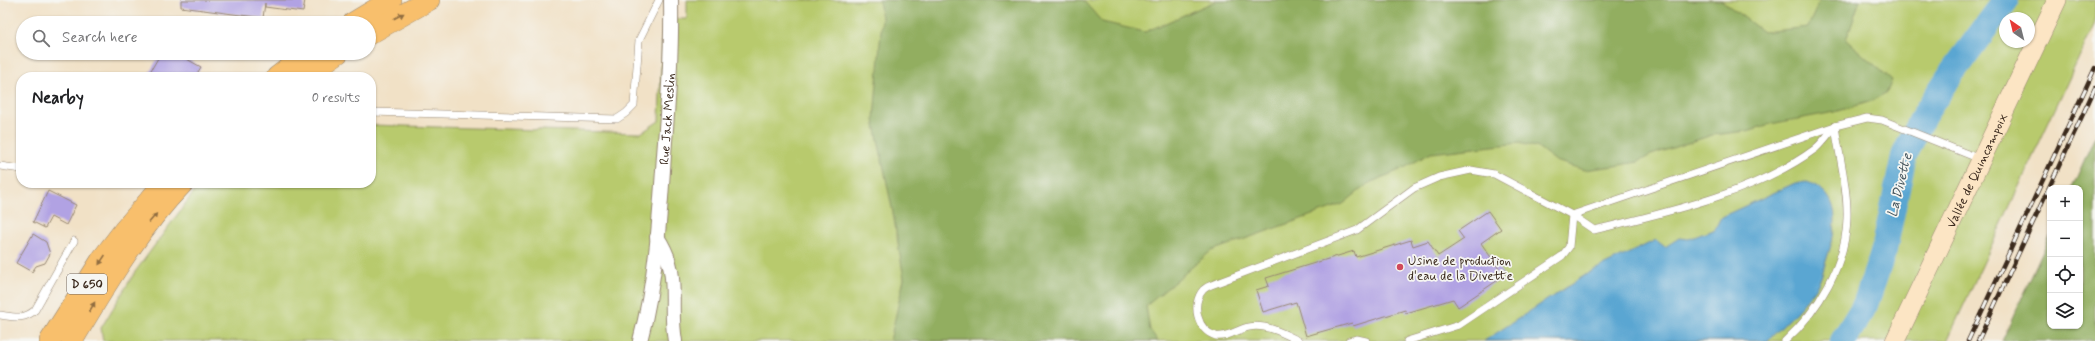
<!DOCTYPE html>
<html lang="en">
<head>
<meta charset="utf-8">
<style>
  :root { --surface:#fff; --page:#f6f6f6; --text:#202124; --muted:#757577; --line:#e0e0e0 }
  body { margin:0; font-family:Mynerve,sans-serif; background:var(--page); color:var(--text) }
  .controls { position:absolute; right:12px; bottom:12px; display:grid; overflow:hidden; border-radius:8px; box-shadow:0 1px 3px #0004 }
  .controls button { width:36px; height:36px; display:grid; place-items:center; padding:0; border:0; border-bottom:1px solid var(--line); background:var(--surface); color:var(--text); font:20px sans-serif }
  .compass { position:absolute; left:1999px; top:12px; width:36px; height:36px; border-radius:50%; background:var(--surface); box-shadow:0 1px 3px #0004; rotate:325deg }
  .list { margin:0; padding:0; list-style:none }
  h2 { display:flex; justify-content:space-between; align-items:center; height:52px; margin:0; padding:0 16px; font-size:17px }
  h2 small { font-size:13px; font-weight:400; color:var(--muted) }
  .icon { flex:none; width:22px; height:22px; fill:none; stroke:currentColor; stroke-width:2; stroke-linecap:round; stroke-linejoin:round }
  .map { position:relative; flex:none; width:2095px; height:341px; overflow:hidden }
  .search { position:absolute; background:var(--surface); box-shadow:0 1px 3px #0004; left:16px; top:16px; width:360px; height:44px; display:flex; align-items:center; gap:10px; box-sizing:border-box; padding:0 14px; border-radius:22px; color:var(--muted); font-size:15px }
  .panel { position:absolute; background:var(--surface); box-shadow:0 1px 3px #0004; left:16px; top:72px; width:360px; height:116px; border-radius:16px }
  .map>svg:first-child { display:block }
</style>
</head>
<body>
<div class="map">
<svg width="2095" height="341" viewBox="0 0 2095 341">
  <rect width="100%" height="100%" fill="#f6f6f2"/>
  <filter id="ink" filterUnits="userSpaceOnUse"><feTurbulence type="fractalNoise" baseFrequency=".025" numOctaves="2"/><feDisplacementMap in="SourceGraphic" scale="8" xChannelSelector="R" yChannelSelector="G"/><feConvolveMatrix kernelMatrix="1 2 1 2 8 2 1 2 1" color-interpolation-filters="sRGB"/></filter>
  <filter id="wash" filterUnits="userSpaceOnUse"><feTurbulence type="fractalNoise" baseFrequency=".012" numOctaves="4" result="noise"/><feDisplacementMap in="SourceGraphic" scale="16" xChannelSelector="R" yChannelSelector="G"/><feGaussianBlur stdDeviation="0.9" result="paint"/><feColorMatrix in="noise" values="0 0 0 0 0 0 0 0 0 0 0 0 0 0 0 0 0 1.4 0 .05"/><feComposite in="paint" operator="in"/></filter>
  <g filter="url(#wash)">
    <rect width="100%" height="100%" fill="#f1e1c6"/>
    <path fill="#b8ca6d" stroke="#7a7a46" fill-rule="evenodd" d="M687,0h1408v23l-148,318h-1844l-2,-13 34,-56 59,-80 9,-9h168v-58l270,8 18,-12 4,-102h24zM2005,18h24v24h-24z"/>
    <g fill="#92ae60" stroke="#666c3f">
      <path d="M879,0h204l19,22 43,10 73,-32h503l42,32 45,-5 12,-27h40l-14,40 46,40 -5,12 -15,9 -37,11 -65,12 -23,7 -35,4 -61,20 -13,7 -24,4 -30,4 -28,-9 -17,-13 -20,-5 -88,10 -29,16 -33,14 -26,21 -132,47 -65,55 4,24 8,11h-268l14,-62 -11,-66 -19,-93 8,-102z"/>
      <path d="M2095,136v205h-93l48,-105v90h30v-138h-8z"/>
    </g>
    <path fill="#5aa6d2" stroke="#4a6878" d="M1807,182c37,13 30,46 20,76 -3,9 -5,19 -9,26 -14,22 -33,40 -51,57h-283l106,-69 66,-32 9,7 14,-9 10,1 26,-10 6,-12 74,-34z"/>
    <g fill="none" stroke-linecap="round" stroke-linejoin="round">
      <path stroke="#5aa6d2" stroke-width="26" d="M1843,341l22,-36 19,-55 20,-94 20,-41 27,-41 55,-74"/>
    </g>
    <g id="blocks">
      <g fill="#b1a2e3">
        <path d="M181,0h124l-2,12 -38,-5v-4l-2,15 -82,-11z"/>
        <path d="M161,53h15l25,14 -6,10h-48z"/>
        <path d="M48,191l28,14 -10,20 -15,-8 -6,11 -12,-6z"/>
        <path d="M1488,211l13,18 -20,14 23,33 -46,31 -5,-8 -47,14 -1,-3 -52,16 -1,-3 -46,13 -10,-34 -33,10 -7,-22 13,-4 -3,-8 88,-27 2,6 55,-17 2,6 15,-5 10,15 26,-17 -6,-8z"/>
        <path d="M33,234l13,8 4,12 -5,9 -9,3 -4,6 -16,-9z"/>
      </g>
    </g>
  </g>
  <g filter="url(#ink)">
    <use href="#blocks" fill-opacity="0" stroke="#968672" stroke-width="1"/>
    <g fill="none" stroke-linecap="round" stroke-linejoin="round">
      <defs>
        <g id="lane">
          <path d="M371,112l246,7 9,-6 8,-8 5,-65 20,-40"/>
          <path d="M0,166l21,3"/>
          <path d="M1572,215l263,-89 32,-8 15,2 98,39"/>
          <path d="M0,315c14,2 24,5 35,-5l39,-69"/>
          <path d="M1299,341c-14,-7 -34,-18 -50,-14 -11,2 -22,11 -33,9 -19,-5 -25,-32 -13,-46 3,-3 8,-5 11,-6l143,-54 57,-42 25,-11 32,-7 23,4 78,41 22,15c70,-17 162,-37 221,-81 7,-6 14,-15 20,-23"/>
          <path d="M1349,341l8,-2 9,2"/>
          <path d="M1407,341l52,-16 103,-69 7,-9 3,-32"/>
          <path d="M1785,341c34,-31 61,-77 62,-123 1,-29 -8,-63 -12,-92"/>
        </g>
        <g id="street">
          <path d="M657,237c25,37 11,65 18,104"/>
          <path id="s1" d="M640,341c16,-61 20,-124 24,-186 4,-52 8,-103 7,-155"/>
        </g>
        <g id="secondary">
          <path id="s2" d="M1895,341l162,-341"/>
        </g>
        <g id="primary">
          <path d="M353,23l38,-23"/>
          <path d="M369,34l60,-34"/>
          <path d="M277,77l31,-24"/>
          <path d="M303,77l35,-24"/>
          <path d="M50,341l52,-82 23,-30 39,-46"/>
          <path d="M72,341c33,-55 66,-112 111,-158"/>
        </g>
      </defs>
      <use href="#lane" stroke="#968672" stroke-width="8"/>
      <use href="#street" stroke="#968672" stroke-width="16"/>
      <use href="#secondary" stroke="#968672" stroke-width="20"/>
      <use href="#primary" stroke="#968672" stroke-width="22"/>
      <use href="#lane" stroke="#fff" stroke-width="7"/>
      <use href="#street" stroke="#fff" stroke-width="14"/>
      <use href="#secondary" stroke="#fce5c4" stroke-width="19"/>
      <use href="#primary" stroke="#f8bf6c" stroke-width="21"/>
      <defs>
        <g id="rail">
          <path d="M1968,341l127,-273"/>
          <path d="M1978,341l117,-253"/>
        </g>
      </defs>
      <use href="#rail" stroke="#3b2a1e" stroke-width="4.5"/>
      <use href="#rail" stroke="#f6f6f2" stroke-width="3" stroke-dasharray="9" stroke-linecap="butt"/>
    </g>
    <defs><path id="oneway-solid" d="M-6-.8H1V-3.2L6.5 0L1 3.2V.8H-6Z"/></defs>
    <g fill="#906d41">
      <use href="#oneway-solid" transform="translate(399 16) rotate(-29)"/>
      <use href="#oneway-solid" transform="translate(153 218) rotate(-49)"/>
      <use href="#oneway-solid" transform="translate(102 260) rotate(124)"/>
      <use href="#oneway-solid" transform="translate(92 307) rotate(-60)"/>
    </g>
  </g>
  <circle fill="#d1495b" stroke="#f6f6f2" stroke-width="1.5" cx="1400" cy="267" r="4"/>
  <g text-anchor="middle" stroke-width="3.5" stroke-linejoin="round" paint-order="stroke">
    <rect fill="#f6f6f2" stroke="#73675e" stroke-width="1" x="67" y="274" width="40" height="20" rx="3"/>
    <g font-size="12" font-weight="bold" fill="#3b2a1e">
      <text x="87" y="288">D 650</text>
    </g>
    <g font-size="13" fill="#3b2a1e" stroke="#f6f6f2">
      <text dy="5" stroke="none"><textPath href="#s1" startOffset="224">Rue Jack Meslin</textPath></text>
      <text dy="5" stroke="none"><textPath href="#s2" startOffset="189">Vallée de Quincampoix</textPath></text>
    </g>
    <g font-size="13" fill="#3b2a1e" stroke="#f6f6f2" text-anchor="start">
      <text x="1408" y="265">Usine de production<tspan x="1408" dy="15">d'eau de la Divette</tspan></text>
    </g>
    <g font-size="14" font-style="italic" fill="#46555d" stroke="#f6f6f2">
      <text transform="translate(1899 185) rotate(-76)" y="5">La Divette</text>
    </g>
  </g>
</svg>
<div class="controls">
<button>+</button>
<button>−</button>
<button><svg class="icon" aria-label="locate" viewBox="0 0 24 24"><circle cx="12" cy="12" r="6"/><path d="M12 2v4M12 18v4M2 12h4M18 12h4"/></svg></button>
<button><svg class="icon" aria-label="layers" viewBox="0 0 24 24"><path d="M12 4l9 5-9 5-9-5zM3 14l9 5 9-5"/></svg></button>
</div>
<svg class="compass" viewBox="-18 -18 36 36"><path d="M0-13l5 13h-10z" fill="#e53935"/><path d="M0 13l5-13h-10z" fill="#757577"/></svg>
<div class="search"><svg class="icon" aria-label="search" viewBox="0 0 24 24"><circle cx="10" cy="10" r="6"/><path d="M15 15l6 6"/></svg>Search here</div>
<section class="panel">
<h2>Nearby<small>0 results</small></h2>
<ul class="list">
</ul>
</section>
</div>
</body>
</html>
